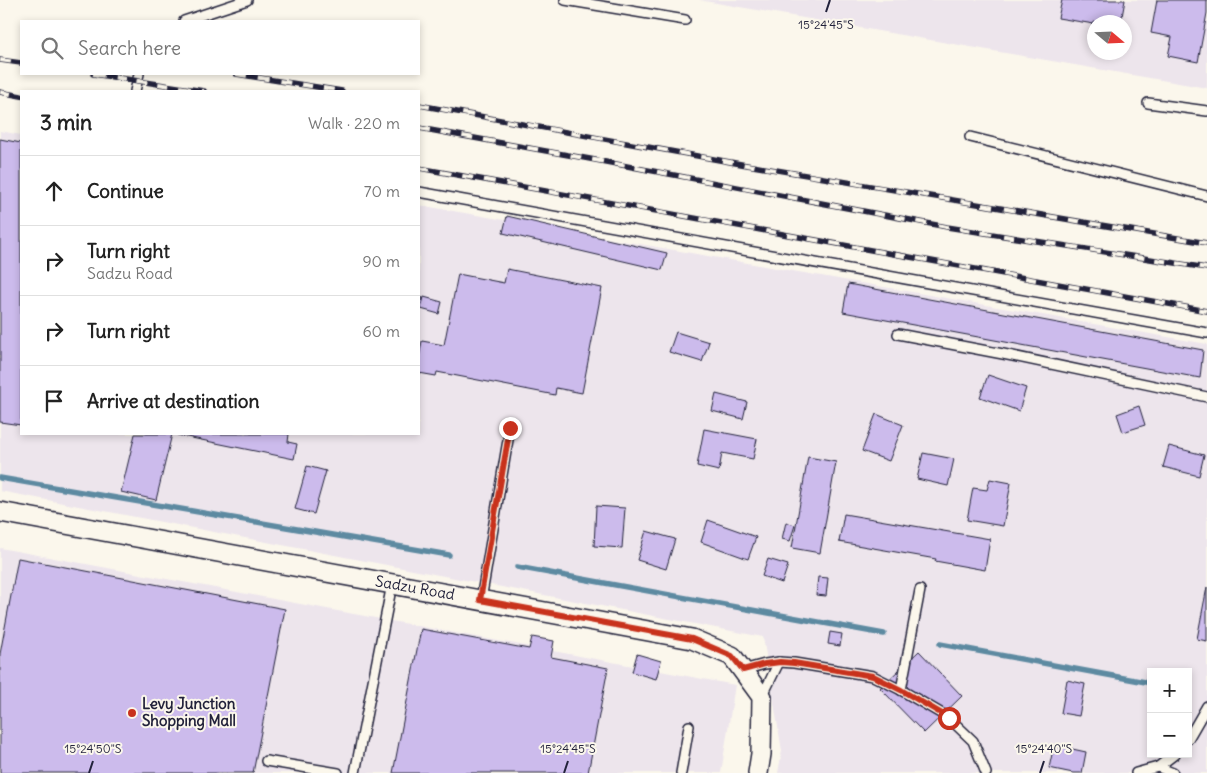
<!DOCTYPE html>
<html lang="en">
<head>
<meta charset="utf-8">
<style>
  :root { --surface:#fff; --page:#f2f2f2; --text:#222; --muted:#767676; --line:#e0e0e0 }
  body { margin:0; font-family:Delius,sans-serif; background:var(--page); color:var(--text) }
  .controls { position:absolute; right:15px; bottom:15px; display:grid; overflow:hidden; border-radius:0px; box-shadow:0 2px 8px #0003 }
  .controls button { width:45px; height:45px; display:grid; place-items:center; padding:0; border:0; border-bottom:1px solid var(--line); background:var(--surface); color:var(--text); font:25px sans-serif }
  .compass { position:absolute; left:1087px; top:15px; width:45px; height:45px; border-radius:50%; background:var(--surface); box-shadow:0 2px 8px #0003; rotate:109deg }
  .stop { position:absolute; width:15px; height:15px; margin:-11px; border:4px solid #c8321e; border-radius:50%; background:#fff }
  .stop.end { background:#c8321e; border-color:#fff; box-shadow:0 1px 5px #0008 }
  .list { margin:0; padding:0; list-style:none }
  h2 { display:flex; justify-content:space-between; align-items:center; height:65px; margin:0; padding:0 20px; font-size:21px }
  h2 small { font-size:16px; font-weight:400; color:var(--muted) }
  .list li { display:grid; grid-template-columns:32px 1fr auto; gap:15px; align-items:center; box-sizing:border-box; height:70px; padding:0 20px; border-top:1px solid var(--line) }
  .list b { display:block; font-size:19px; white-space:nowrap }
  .list p { margin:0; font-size:16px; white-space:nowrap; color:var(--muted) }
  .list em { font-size:16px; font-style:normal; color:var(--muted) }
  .icon { flex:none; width:28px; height:28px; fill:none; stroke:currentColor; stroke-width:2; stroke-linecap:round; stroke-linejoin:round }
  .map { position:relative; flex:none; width:1207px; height:773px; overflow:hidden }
  .search { position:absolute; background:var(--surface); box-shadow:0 2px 8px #0003; left:20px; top:20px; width:400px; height:55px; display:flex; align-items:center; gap:12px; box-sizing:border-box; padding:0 18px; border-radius:0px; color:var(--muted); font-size:19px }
  .panel { position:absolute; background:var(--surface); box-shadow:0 2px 8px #0003; left:20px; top:90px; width:400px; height:345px; border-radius:0px }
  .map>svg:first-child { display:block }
</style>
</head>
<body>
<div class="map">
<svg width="1207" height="773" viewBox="0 0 1207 773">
  <rect width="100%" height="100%" fill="#fbf7ec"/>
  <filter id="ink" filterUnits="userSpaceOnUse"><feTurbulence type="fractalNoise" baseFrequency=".02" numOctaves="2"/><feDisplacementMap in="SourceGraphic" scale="10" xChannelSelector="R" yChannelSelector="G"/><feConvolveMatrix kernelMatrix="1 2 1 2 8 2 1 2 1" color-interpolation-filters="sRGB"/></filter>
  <g filter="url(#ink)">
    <g fill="#ede5ec" fill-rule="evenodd">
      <path d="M699,0h508v88zM1094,22h30v30h-30z"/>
      <path d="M0,131l21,4v299h398v-229l788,139v429h-429l4,-22 -19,-114 -763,-146zM1151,672h37v82h-37z"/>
      <path d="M0,548l735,137 -14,88h-721z"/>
    </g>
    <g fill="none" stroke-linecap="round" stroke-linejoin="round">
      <g stroke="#5d8aa1" stroke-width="5.5">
        <path d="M0,478l449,77"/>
        <path d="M517,567l367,67"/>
        <path d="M940,644l211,39"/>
      </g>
    </g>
    <g fill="#ccbbec" stroke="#22223b">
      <path d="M1062,0h63l-4,22h-27v2l-36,-6z"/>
      <path d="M1157,0h50v13l-9,49 -30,-6 4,-19 -21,-4z"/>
      <path d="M0,139l21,4v282l-21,-3z"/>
      <path d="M507,216l160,37 -5,17 -159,-37z"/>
      <path d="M507,269l95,19 -20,105 -26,-5 -1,7 -118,-23 -1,4 -17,-3v-15l3,-17 22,4 14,-71 46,9z"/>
      <path d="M848,284l355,66 -3,28 -357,-66z"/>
      <path d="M419,297l4,1 -4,18z"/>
      <path d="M424,297l18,5 -3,12 -18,-5z"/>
      <path d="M676,332l33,10 -7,20 -33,-10z"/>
      <path d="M988,375l38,13 -7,23 -39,-14z"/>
      <path d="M716,394l31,8 -4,17 -31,-8z"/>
      <path d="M1139,406l6,19 -22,7 -6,-18z"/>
      <path d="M876,414l27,11 -14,36 -27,-10z"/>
      <path d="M704,429l53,10 -4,20 -31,-6 -3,18 -22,-5z"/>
      <path d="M135,434h37l-16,66 -35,-8z"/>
      <path d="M177,434h112l-1,8 9,2 -3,15 -117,-24z"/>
      <path d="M1169,446l35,9 -5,21 -36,-9z"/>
      <path d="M923,453l31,6 -6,27 -31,-7z"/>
      <path d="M808,457l28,5 -16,91 -28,-5z"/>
      <path d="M307,466l19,5 -12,43 -19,-5z"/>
      <path d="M990,479l21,4 -8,43 -36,-6 6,-32 14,2z"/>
      <path d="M596,506l29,2 -3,40 -28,-2z"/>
      <path d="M844,514l146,25 -5,31 -50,-9 1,-2 -97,-17z"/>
      <path d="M708,520l48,17 -8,22 -47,-17z"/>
      <path d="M786,522l9,3 -5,16 -8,-2z"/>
      <path d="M646,531l29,8 -9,30 -29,-9z"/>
      <path d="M18,558l267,51 -32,164h-253v-119z"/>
      <path d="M768,559l20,6 -6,18 -20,-7z"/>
      <path d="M818,577l10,1 -2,18 -10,-1z"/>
      <path d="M1207,587v54l-10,-2z"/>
      <path d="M421,629l108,20 3,-12 22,4 -3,16 57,11 -20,105h-195z"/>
      <path d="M830,632l12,2 -2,12 -12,-2z"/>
      <path d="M919,651l43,45 -38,37 -44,-45z"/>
      <path d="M637,654l24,7 -5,18 -24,-7z"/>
      <path d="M1067,680l18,4 -6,32 -18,-3z"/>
      <path d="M1054,745l32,7 -4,21h-9l-24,-5z"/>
    </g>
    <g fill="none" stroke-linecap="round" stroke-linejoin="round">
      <defs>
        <g id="service">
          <path d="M565,0l120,20"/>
          <path d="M184,21l63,-21"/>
          <path d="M135,91l4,-17"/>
          <path d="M1148,103l59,8"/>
          <path d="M970,137l237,59"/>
          <path d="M419,192l788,141"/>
          <path d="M898,334l105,20 204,43"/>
          <path d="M481,600l29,-172"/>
          <path d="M743,670l22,-6 14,-2 15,1 79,13 28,14 48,28 24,23 13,32"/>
          <path d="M901,690l19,-100"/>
          <path d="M762,697l17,-35"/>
          <path d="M1188,739l19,-33"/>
          <path d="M266,761l72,12"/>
          <path d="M1158,767l17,-13"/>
          <path d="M355,773l37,-189"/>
          <path d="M681,773l8,-47"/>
          <path d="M1136,773l22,-6 15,6"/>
        </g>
        <path id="minor" d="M0,512l692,127 40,17 30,41 -1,57 -3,19"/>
      </defs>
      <use href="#service" stroke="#22223b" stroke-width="12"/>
      <use href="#minor" stroke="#22223b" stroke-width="22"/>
      <use href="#service" stroke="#fbf7ec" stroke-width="9"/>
      <use href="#minor" stroke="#fbf7ec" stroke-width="19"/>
      <defs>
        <g id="rail">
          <path d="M0,60l21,3"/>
          <path d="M93,74l111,17"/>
          <path d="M236,74l106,17"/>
          <path d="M0,92l21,4"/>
          <path d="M419,105l322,59 466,79"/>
          <path d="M419,128l171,31 357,68 260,41"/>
          <path d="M419,168l788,143"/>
        </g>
      </defs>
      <use href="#rail" stroke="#22223b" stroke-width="5.5"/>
      <use href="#rail" stroke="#fbf7ec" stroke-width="4" stroke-dasharray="11" stroke-linecap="butt"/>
    </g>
  </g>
  <g fill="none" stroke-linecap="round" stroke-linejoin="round" filter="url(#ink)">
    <path stroke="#c8321e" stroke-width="6" d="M510,428l-30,172 212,39 40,17 11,14 22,-6 15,-2 14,1 79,13 28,14 48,28"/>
  </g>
  <path fill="none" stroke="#22223b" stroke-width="2" d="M826,12l4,-12M89,773l4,-12M564,773l4,-12M1040,773l4,-12"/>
  <circle fill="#c8321e" stroke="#fbf7ec" stroke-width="2" cx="132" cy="713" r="5"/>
  <g text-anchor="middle" stroke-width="4" stroke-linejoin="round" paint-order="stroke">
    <g font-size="15" fill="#22223b" stroke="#fbf7ec">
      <text transform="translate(415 588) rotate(10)" y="5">Sadzu Road</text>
    </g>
    <g font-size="15" font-weight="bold" fill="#22223b" stroke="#fbf7ec" text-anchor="start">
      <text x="142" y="709">Levy Junction<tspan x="142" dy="17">Shopping Mall</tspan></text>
    </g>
  </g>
  <g font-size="12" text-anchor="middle" fill="#22223b" stroke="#fbf7ec" stroke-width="4" stroke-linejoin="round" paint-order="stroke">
    <text x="826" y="29">15°24'45"S</text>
    <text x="93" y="753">15°24'50"S</text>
    <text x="568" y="753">15°24'45"S</text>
    <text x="1044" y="753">15°24'40"S</text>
  </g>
</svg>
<div class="controls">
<button>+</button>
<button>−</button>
</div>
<svg class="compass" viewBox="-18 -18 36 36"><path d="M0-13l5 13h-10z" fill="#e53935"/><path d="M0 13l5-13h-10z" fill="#767676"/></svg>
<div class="stop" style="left:949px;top:718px"></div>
<div class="stop end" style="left:510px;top:428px"></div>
<div class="search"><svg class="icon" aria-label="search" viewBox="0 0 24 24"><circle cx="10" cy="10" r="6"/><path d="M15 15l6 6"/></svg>Search here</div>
<section class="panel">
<h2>3 min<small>Walk · 220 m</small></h2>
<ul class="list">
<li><svg class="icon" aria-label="ahead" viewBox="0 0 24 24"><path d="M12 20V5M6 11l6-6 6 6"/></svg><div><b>Continue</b></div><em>70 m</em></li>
<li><svg class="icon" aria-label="right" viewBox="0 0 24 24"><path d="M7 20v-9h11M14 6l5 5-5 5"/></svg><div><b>Turn right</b><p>Sadzu Road</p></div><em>90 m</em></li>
<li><svg class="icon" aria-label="right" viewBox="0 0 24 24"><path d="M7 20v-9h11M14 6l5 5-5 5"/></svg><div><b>Turn right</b></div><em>60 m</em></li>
<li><svg class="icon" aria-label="arrive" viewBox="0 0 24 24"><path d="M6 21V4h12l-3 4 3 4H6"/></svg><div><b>Arrive at destination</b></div></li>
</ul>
</section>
</div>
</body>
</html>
